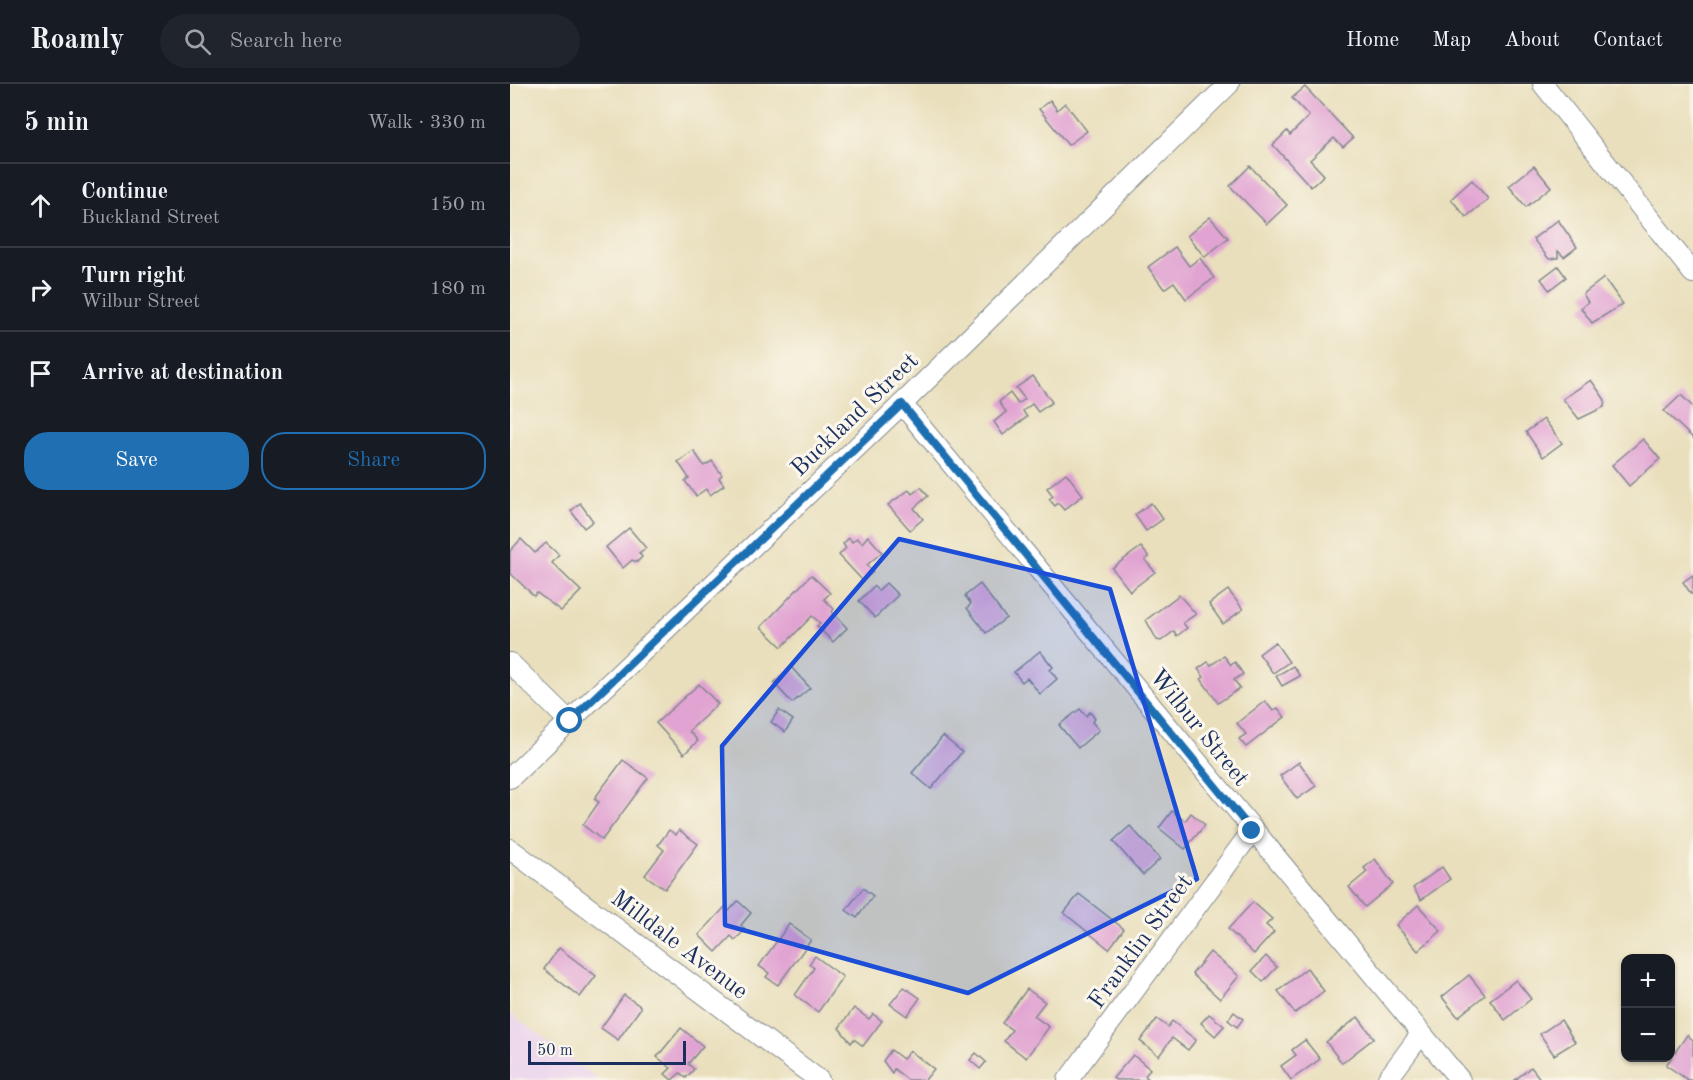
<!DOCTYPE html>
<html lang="en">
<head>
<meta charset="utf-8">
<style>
  :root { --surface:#171b24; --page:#20242c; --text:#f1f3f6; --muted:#9ea1a6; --line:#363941; --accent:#1f6fb2 }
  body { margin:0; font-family:"Old Standard TT",serif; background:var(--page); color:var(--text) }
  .controls { position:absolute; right:18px; bottom:18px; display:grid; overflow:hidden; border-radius:12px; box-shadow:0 2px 4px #0004 }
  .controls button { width:54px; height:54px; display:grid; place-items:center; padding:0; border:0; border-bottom:2px solid var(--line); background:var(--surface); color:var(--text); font:30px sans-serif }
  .scale { position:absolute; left:18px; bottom:15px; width:158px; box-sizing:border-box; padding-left:6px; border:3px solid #1b2f5e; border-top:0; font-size:16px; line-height:21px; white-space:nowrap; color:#1b2f5e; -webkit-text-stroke:4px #fbf7ec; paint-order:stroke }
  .stop { position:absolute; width:18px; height:18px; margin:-14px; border:4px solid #1f6fb2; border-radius:50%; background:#fff }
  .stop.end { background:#1f6fb2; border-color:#fff; box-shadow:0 2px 6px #0008 }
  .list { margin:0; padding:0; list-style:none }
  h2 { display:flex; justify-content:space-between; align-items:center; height:78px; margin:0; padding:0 24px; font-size:26px }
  h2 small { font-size:20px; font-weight:400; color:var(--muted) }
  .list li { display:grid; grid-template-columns:39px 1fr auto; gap:18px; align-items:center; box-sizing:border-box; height:84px; padding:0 24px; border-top:2px solid var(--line) }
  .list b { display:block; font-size:22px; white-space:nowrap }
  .list p { margin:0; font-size:20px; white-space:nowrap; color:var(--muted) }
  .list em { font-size:20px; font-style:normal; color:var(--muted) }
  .actions { display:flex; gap:12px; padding:18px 24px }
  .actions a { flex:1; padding:14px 0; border:2px solid var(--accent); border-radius:24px; text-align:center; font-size:21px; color:var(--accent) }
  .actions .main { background:var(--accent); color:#fff }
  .icon { flex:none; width:33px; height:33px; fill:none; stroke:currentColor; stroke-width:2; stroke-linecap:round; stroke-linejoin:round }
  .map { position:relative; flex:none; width:1183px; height:996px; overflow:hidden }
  header { display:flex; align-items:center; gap:36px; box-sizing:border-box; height:84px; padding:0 30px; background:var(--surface); border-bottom:2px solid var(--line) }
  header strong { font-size:28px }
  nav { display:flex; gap:33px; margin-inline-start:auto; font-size:21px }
  .search { width:420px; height:54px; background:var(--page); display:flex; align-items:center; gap:15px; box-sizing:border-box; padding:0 21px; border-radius:33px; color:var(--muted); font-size:22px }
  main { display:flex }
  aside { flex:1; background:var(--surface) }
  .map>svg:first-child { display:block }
</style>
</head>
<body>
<header>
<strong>Roamly</strong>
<div class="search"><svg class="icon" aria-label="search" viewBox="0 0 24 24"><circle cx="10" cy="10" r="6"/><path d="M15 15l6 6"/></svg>Search here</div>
<nav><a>Home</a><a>Map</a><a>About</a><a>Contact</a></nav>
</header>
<main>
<aside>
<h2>5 min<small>Walk · 330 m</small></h2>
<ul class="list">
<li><svg class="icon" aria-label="ahead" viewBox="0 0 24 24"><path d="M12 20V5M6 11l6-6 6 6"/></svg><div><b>Continue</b><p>Buckland Street</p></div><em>150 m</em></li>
<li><svg class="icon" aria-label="right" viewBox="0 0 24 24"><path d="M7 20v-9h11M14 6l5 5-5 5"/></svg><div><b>Turn right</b><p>Wilbur Street</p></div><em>180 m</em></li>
<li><svg class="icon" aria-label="arrive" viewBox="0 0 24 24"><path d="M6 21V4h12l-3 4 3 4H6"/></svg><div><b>Arrive at destination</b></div></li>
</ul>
<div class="actions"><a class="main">Save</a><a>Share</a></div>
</aside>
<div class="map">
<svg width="1183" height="996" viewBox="0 0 1183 996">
  <rect width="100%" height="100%" fill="#fbf7ec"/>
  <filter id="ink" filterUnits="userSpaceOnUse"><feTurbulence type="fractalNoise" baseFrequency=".0167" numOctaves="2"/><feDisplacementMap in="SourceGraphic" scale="12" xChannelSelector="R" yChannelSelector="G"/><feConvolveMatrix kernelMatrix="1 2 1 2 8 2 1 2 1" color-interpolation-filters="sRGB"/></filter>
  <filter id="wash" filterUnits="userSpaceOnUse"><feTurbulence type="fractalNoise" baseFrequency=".008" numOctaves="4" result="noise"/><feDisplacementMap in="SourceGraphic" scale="24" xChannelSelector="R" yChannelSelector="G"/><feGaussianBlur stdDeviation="1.35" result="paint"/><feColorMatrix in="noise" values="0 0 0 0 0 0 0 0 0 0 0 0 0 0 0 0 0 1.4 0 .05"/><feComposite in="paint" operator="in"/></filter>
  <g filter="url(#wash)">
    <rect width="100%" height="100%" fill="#e9dfbc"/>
    <path fill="#ead1ec" d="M0,929l89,67h-89z"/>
    <g id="blocks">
      <g fill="#e1a3d1">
        <path d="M795,3l48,51 -10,9 -9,-9 -24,22 14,15 -13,12 -38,-42 14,-14 3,4 19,-19 -17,-18z"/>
        <path d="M540,16l7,10 8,-7 22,28 -19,14 -29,-36z"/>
        <path d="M740,82l37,39 -20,19 -37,-38z"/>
        <path d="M1024,82l17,21 -25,20 -17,-21z"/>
        <path d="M962,96l16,19 -22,18 -15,-18z"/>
        <path d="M700,133l18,21 -23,19 -18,-21z"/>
        <path d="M1048,136l19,27 -13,10 -6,-6v7l-9,1 -16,-20z"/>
        <path d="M665,163l14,19 11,-8 14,20 -28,21 -12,-17 -10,7 -16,-22z"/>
        <path d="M1048,182l8,11 -17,13 -8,-11z"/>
        <path d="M1094,194l19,26 -31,19 -11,-15 7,-6 -5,-8z"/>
        <path d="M523,292l19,26 -14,10 -6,-8 -9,7 4,6 -24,18 -9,-13 12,-10 -7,-10 11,-9 8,11 7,-5 -9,-11z"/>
        <path d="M1081,296l14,20 -1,7 -25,12 -16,-20z"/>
        <path d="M1171,311l12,12v31l-29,-27z"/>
        <path d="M1034,335l18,24 -19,14 -17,-25z"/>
        <path d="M1133,355l17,20 -31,27 -17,-21z"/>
        <path d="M184,367l10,15 8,-5 10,14 -3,3 5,7 -14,10 -4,-6 -10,7 -11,-15 4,-3 -11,-16z"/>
        <path d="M556,389l17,22 -19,15 -6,-7 -3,3 -6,-7 4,-3 -6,-8z"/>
        <path d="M411,403l7,9 -14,12 9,11 -13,11 -22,-25 21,-15 3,4z"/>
        <path d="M70,419l13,18 -9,7 -13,-17z"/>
        <path d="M641,419l12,16 -17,12 -11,-16z"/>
        <path d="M119,444l17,20 -7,5 3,4 -5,5 -5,-2 -9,8 -17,-21z"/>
        <path d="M358,452l14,16 -15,13 6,7 -10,9 -24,-26 7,-7 -3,-4 6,-6 3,4 5,-4 5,5z"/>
        <path d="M11,455l14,14 11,-10 13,12 -7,8 29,28 -20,20 -24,-18 -3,3 -24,-23v-22z"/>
        <path d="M631,463l8,10 -4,3 10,12 -25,19 -18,-23z"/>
        <path d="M301,491l19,18 -6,6 10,10 -2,3 15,16 -14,14 -16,-16 3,-3 -8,-7 -30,31 -21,-20z"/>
        <path d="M1183,491v18l-2,1 -8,-12z"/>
        <path d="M376,499l12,12 -23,23 -16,-17 15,-15 4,5z"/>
        <path d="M470,500l26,34 -20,15 -19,-25 4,-4 -6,-8z"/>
        <path d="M718,506l15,19 -20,15 -14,-20z"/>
        <path d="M669,511l17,19 -13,9 4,5 -10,8 -3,-5 -13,10 -4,-1 -11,-20z"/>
        <path d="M765,558l14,20 -16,11 -14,-19z"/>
        <path d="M530,567l13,16 -3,3 7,9 -17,15 -13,-16 -5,4 -8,-10z"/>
        <path d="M714,572l7,9 4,-3 8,12 -9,6 6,8 -22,15 -17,-24 3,-2 -6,-8 10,-7 3,3z"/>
        <path d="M783,582l7,10 -18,10 -6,-10z"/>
        <path d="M281,583l19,21 -18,15 -18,-20z"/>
        <path d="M189,600l19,20 -29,27 9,10 -14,13 -28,-31z"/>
        <path d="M755,617l8,10 5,-3 7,9 -39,30 -7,-8 7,-5 -9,-11z"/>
        <path d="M570,625l6,7 4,-4 5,7 -3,3 7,8 -21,18 -19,-23z"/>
        <path d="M269,626l14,10 -8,12 -14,-10z"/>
        <path d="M433,652l19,16 -31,37 -19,-16z"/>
        <path d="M113,676l25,18 -46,62 -19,-15 16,-23 -5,-3z"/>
        <path d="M789,678l17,24 -19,13 -17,-23z"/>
        <path d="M662,727l13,10 6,-8 14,12 -20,24 -26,-21z"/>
        <path d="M620,742l30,33 -17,16 -30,-34z"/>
        <path d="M159,746l7,5 3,-5 19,14 -33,45 -20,-14 19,-25 -6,-5z"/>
        <path d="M865,775l18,25 -28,23 -16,-20 18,-15 -3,-4z"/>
        <path d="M932,783l8,12 -29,21 -8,-12z"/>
        <path d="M353,804l10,8 -16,22 -11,-8z"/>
        <path d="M569,810l45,35 -15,20 -45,-36z"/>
        <path d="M228,817l13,12 -10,12 4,5 -10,10 -4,-4 -15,16 -17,-17 26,-28 4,4z"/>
        <path d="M743,818l19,17 -6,6 8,7 -20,22 -26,-25z"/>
        <path d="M908,821l23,26 -23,20 -22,-26z"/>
        <path d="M279,840l22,16 -33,45 -12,-8 3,-4 -10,-7z"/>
        <path d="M49,864l37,28 -16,21 -36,-28z"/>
        <path d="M700,868l29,24 -19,23 -28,-25z"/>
        <path d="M305,872l28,21 -25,35 -23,-17 19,-27 -5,-4z"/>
        <path d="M756,872l11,11 -14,15 -11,-11z"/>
        <path d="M797,884l17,23 -29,22 -17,-22z"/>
        <path d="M959,891l16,20 -27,22 -16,-20z"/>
        <path d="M1006,896l15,19 -26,21 -15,-20z"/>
        <path d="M394,903l16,11 -13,18 -17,-12z"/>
        <path d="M517,905l18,13 -11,14 15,11 -23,31 -22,-17 8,-11 -10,-7z"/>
        <path d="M114,911l16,11v3l-22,31 -17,-12z"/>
        <path d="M344,924l15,11 4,-5 9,7 -19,25 -9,-7 -3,4 -12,-15z"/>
        <path d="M724,928l9,7 -6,8 -9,-7z"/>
        <path d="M699,930l15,12 -9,10 -14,-13z"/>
        <path d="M848,933l16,21 -32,25 -16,-21z"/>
        <path d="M647,935l11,8 4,-6 24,19 -8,10 -16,-12 -13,18 -19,-15z"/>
        <path d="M1051,936l14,22 -21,13 -14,-21z"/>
        <path d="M171,944l22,18 -15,18 6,5 -8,9 -6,-5 -8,7 -7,-6 6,-6 -14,-11z"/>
        <path d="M1177,951l6,5v40h-5l-22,-15z"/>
        <path d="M795,956l15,19 -29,21 -10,-14 15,-11 -4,-5z"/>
        <path d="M381,966l12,9 7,-8 24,18 -9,11h-17l-14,-11 -2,4 -9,-12z"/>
        <path d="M466,969l10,9 -6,7 -10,-9z"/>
        <path d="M623,971l17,14 -5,7 5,4h-34l-3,-2z"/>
        <path d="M1021,983l10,13h-26z"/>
      </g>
    </g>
  </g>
  <g filter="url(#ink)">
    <use href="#blocks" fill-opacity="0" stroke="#82878d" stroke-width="1.5"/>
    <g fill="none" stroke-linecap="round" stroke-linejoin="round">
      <defs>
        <g id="street">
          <path d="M1033,0l150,189"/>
          <path d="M392,320l558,676"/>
          <path d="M0,579l59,58"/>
          <path d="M0,694l392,-374 327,-320"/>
          <path d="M0,765l309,231"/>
          <path d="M558,996l184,-249"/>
          <path d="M877,996l34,-46"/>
        </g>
      </defs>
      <use href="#street" stroke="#82878d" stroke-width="22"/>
      <use href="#street" stroke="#fff" stroke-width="20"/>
    </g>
  </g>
  <g fill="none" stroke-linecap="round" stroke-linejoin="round" filter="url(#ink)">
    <path stroke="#1f6fb2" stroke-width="8" d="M60,637l332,-317 350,427"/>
  </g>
  <path fill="#1d4ed8" fill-opacity="0.2" stroke="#1d4ed8" stroke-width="4.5" stroke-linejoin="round" d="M389,455l211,50 87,290 -229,114 -243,-68 -3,-179z"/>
  <g text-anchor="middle" stroke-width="6" stroke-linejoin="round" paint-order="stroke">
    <g font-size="24" fill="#1b2f5e" stroke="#fbf7ec">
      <text transform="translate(344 330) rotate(-44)" y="8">Buckland Street</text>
      <text transform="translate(690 643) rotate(51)" y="8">Wilbur Street</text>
      <text transform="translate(630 857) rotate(-54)" y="8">Franklin Street</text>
      <text transform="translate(170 860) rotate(37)" y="8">Milldale Avenue</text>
    </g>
  </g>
</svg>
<div class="controls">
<button>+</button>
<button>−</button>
</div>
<div class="scale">50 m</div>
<div class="stop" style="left:60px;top:637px"></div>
<div class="stop end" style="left:742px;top:747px"></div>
</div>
</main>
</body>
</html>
